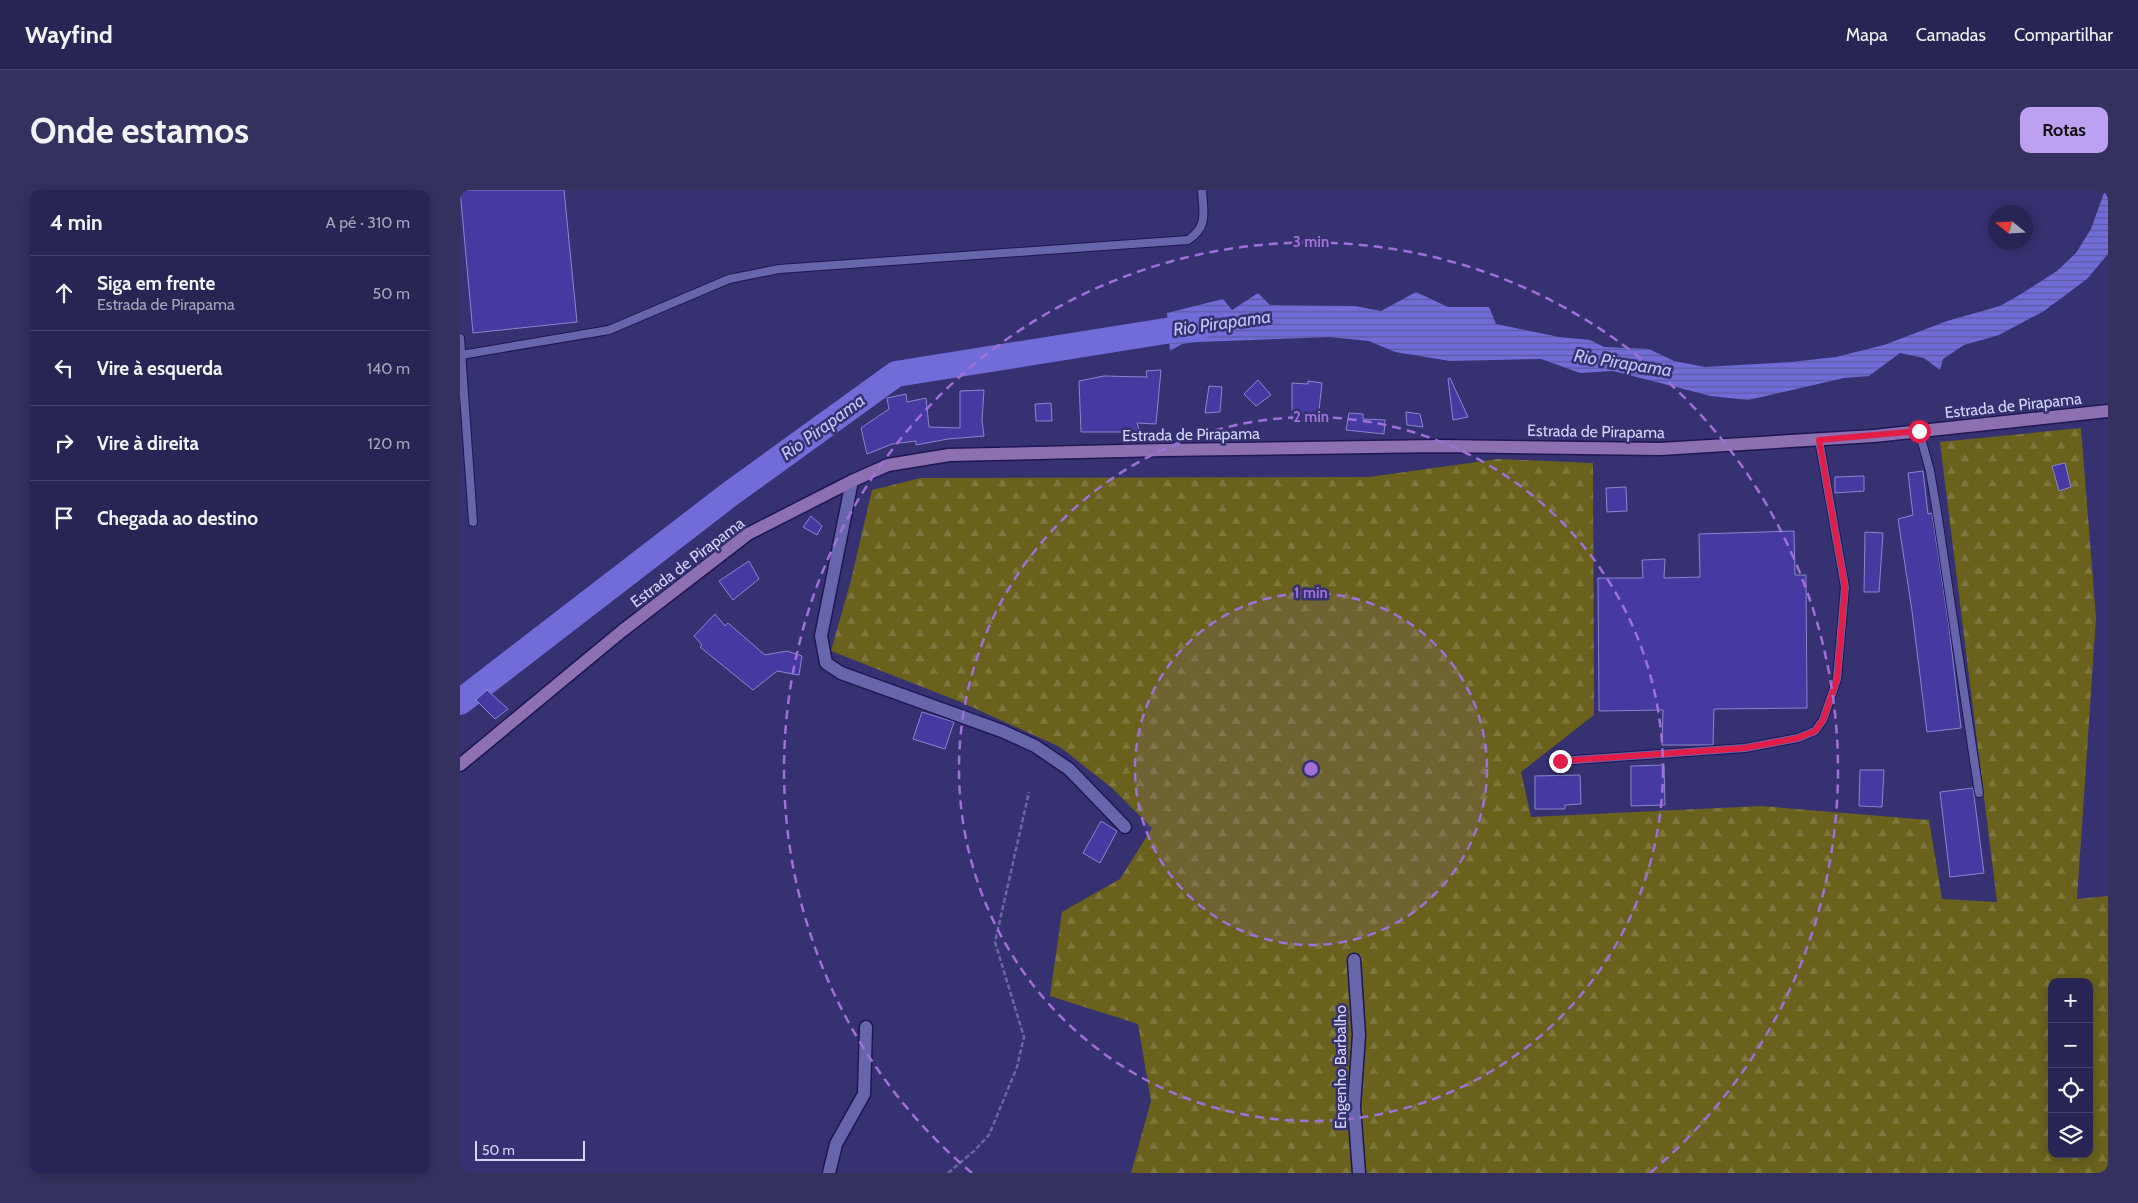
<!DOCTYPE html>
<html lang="pt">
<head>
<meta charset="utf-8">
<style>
  :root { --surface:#282555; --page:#34315f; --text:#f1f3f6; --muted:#a5a5b9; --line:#44426c; --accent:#bca0f2 }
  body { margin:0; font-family:Cabin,sans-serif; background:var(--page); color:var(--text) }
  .controls { position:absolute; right:15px; bottom:15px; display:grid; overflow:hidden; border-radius:10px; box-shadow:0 2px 12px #0003 }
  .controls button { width:45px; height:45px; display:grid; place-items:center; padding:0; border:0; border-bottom:1px solid var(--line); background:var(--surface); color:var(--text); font:25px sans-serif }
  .compass { position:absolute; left:1528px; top:15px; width:45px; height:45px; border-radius:50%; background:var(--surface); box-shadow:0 2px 12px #0003; rotate:288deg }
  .scale { position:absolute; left:15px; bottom:12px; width:110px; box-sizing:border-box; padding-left:5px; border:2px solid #d4d6fc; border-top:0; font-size:14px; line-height:18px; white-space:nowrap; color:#d4d6fc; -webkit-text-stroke:4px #363171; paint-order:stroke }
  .stop { position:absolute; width:15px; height:15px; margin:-11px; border:4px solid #e11d48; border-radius:50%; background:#fff }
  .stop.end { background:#e11d48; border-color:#fff; box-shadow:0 1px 5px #0008 }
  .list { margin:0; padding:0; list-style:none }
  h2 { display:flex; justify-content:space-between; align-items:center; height:65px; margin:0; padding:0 20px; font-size:21px }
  h2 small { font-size:16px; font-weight:400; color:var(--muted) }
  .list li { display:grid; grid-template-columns:32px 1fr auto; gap:15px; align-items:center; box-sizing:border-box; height:75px; padding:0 20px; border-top:1px solid var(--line) }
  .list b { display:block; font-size:19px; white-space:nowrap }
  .list p { margin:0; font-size:16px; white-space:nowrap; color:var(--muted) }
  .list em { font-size:16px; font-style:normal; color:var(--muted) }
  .icon { flex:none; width:28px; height:28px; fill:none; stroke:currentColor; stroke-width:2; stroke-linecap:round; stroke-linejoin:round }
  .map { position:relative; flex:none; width:1648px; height:983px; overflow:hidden; border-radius:10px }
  header { display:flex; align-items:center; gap:30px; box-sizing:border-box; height:70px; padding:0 25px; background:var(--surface); border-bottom:1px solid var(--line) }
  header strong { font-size:24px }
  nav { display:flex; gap:28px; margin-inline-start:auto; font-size:18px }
  .intro { display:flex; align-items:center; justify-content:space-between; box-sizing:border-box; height:120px; padding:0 30px }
  h1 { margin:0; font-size:35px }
  .button { padding:12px 22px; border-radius:10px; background:var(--accent); color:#111; font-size:18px; font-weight:700 }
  main { display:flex; gap:30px; padding:0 30px }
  aside { flex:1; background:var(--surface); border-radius:10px; box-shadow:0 2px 12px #0003 }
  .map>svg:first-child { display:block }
</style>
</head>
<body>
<header>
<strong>Wayfind</strong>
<nav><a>Mapa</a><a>Camadas</a><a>Compartilhar</a></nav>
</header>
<div class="intro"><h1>Onde estamos</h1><a class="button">Rotas</a></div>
<main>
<aside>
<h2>4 min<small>A pé · 310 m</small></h2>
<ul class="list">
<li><svg class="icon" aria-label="ahead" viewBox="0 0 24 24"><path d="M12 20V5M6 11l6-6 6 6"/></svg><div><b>Siga em frente</b><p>Estrada de Pirapama</p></div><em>50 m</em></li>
<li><svg class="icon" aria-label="left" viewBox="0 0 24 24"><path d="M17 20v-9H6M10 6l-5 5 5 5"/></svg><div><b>Vire à esquerda</b></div><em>140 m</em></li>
<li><svg class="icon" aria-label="right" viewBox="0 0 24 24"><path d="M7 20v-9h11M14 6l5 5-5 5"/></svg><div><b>Vire à direita</b></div><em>120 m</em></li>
<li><svg class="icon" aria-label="arrive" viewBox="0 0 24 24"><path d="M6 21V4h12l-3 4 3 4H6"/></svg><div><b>Chegada ao destino</b></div></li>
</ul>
</aside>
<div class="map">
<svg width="1648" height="983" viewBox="0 0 1648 983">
  <defs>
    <pattern id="forest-firs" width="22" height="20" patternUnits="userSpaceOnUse" patternTransform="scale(1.25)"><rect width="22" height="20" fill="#69611c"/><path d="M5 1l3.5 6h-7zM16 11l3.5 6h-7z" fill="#7e773e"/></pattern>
    <pattern id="water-rules" width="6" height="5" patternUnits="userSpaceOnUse" patternTransform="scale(1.25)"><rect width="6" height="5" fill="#716cd8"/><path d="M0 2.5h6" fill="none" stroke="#5d5aa0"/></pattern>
  </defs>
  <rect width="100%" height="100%" fill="#363171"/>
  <path fill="url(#forest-firs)" fill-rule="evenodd" d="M1621,238l15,190 -19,281 31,-3v277h-977l20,-72 -13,-77 -88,-28 12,-84 58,-33 32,-51 -40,-40 -52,-41 -97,-44 -132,-52 20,-71 21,-90 49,-12 448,-1 129,-18 95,4 1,252 -73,57 10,45 230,-11 168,14 13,79 55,3 -57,-460zM1592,792h37v172h-37z"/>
  <path fill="url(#water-rules)" d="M1645,0h3v64l-21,25 -43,32 -45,24 -35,10 -21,14 -3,11 -16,-12 -24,-5 -31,23 -25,2 -96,22 -37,-4 -98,-25 -33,2 -39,-14 -91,2 -55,-9 -26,-11 -40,-4 -132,5 -15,2 -12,7 -3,-38 56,-14 9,11 26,-17 12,12 85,1 26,5 35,-19 32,15h41l7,17 63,13 31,3 14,7 45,2 25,12 31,6 86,-5 45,-5 48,-12 63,-24 53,-15 21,-12 36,-23 19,-18 15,-24z"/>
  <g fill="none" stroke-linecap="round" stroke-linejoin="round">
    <path stroke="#716cd8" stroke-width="26" d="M0,512l270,-208 166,-120 307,-49"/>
  </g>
  <g fill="#463aa2" stroke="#8687ce">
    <path d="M0,0h104l13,132 -104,11z"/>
    <path d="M701,180l-5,54 -19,-1 3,9h-59l-2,-51 25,-5 43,1 -1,-6z"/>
    <path d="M990,188l18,39 -15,3 -5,-41z"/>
    <path d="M798,190l13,15 -15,11 -12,-12z"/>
    <path d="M848,191l14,2 -4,36 -26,2v-38l16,1z"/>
    <path d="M749,196l13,1 -2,25 -15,1z"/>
    <path d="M524,200l-2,30 2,16 -36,3 -32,6v-4l-24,3 -25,10 -6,-26 28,-19 -2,-11 19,-4 1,8 19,-4 3,29 31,1v-37z"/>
    <path d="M591,213l1,18h-16l-1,-17z"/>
    <path d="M946,222l14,2 3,13 -16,-2z"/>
    <path d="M889,223l14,1v5l22,1 -1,14 -38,-4z"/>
    <path d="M1605,273l6,24 -12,4 -7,-25z"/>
    <path d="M1463,281l5,43 4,-1 17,114 12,101 -34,4 -15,-121 -14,-92 15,-4 -5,-42z"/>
    <path d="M1404,286v15l-29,2v-16z"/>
    <path d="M1166,297l1,24 -20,1 -1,-24z"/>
    <path d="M351,326l11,10 -5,9 -14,-8z"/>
    <path d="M1334,341l1,44h11l1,133 -93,1 -1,36h-51l1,-35 -64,1 -1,-133h45l-1,-18 23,-1 -1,19 36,-1 -1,-43z"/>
    <path d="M1405,342l18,1 -4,59h-15z"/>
    <path d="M289,371l10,18 -26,21 -14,-19z"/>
    <path d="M255,424l10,12 3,-3 37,32 22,-4 15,5 -3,19 -22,-4 -24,19 -53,-43 2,-2 -8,-9z"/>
    <path d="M27,500l21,19 -13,10 -19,-19z"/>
    <path d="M462,522l32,10 -9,27 -32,-10z"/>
    <path d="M1204,575l1,40 -34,1v-40z"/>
    <path d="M1400,580h24l-2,37 -23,-1z"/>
    <path d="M1120,585l1,29 -16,1v4h-30v-33z"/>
    <path d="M1513,598l11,85 -34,4 -10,-85z"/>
    <path d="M641,631l16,10 -17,32 -17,-10z"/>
  </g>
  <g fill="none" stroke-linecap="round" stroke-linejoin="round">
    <defs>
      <g id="lane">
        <path d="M0,148l13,184"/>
        <path d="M1,165l148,-25 120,-51 50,-10 409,-29c21,-14 15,-28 14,-50"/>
        <path d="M1459,241l11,40 7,41 42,281"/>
        <path d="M1100,571l185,-13 53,-10 17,-7 8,-11 14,-41 8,-92 -26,-147"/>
      </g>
      <g id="street">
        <path d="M392,291l-31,155 5,27 15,10 161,58 33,15 34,23 56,58"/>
        <path d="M894,770l5,75 -5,71 5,67"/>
        <path d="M369,983l7,-29 28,-50 2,-67"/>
      </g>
      <path id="secondary" d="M0,575l162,-134 126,-97 104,-53 36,-16 61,-10 214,-5 277,-4 220,3 214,-13 234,-25"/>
    </defs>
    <use href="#lane" stroke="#1f1653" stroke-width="10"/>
    <use href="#street" stroke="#1f1653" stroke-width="15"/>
    <use href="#secondary" stroke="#1f1653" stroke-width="15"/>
    <path stroke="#6a689f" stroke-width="2.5" stroke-dasharray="5 2.5" stroke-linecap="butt" d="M488,983l26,-22 15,-16 28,-68 7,-30 -29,-95 34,-150"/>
    <use href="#lane" stroke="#6766ab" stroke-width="8"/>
    <use href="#street" stroke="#6766ab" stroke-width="12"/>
    <use href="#secondary" stroke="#8c70b2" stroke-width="12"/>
  </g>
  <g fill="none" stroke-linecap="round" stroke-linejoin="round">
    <path stroke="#e11d48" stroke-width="6" d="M1100,571l185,-13 53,-10 17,-7 8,-11 14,-41 8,-92 -26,-147 100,-9"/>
  </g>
  <circle cx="851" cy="579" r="176" fill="#9f70d7" fill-opacity=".12"/>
  <g fill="none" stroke="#9f70d7" stroke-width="2.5" stroke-dasharray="9 6">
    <circle cx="851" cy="579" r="176"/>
    <circle cx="851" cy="579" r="352"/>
    <path d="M512 983A527 527 0 1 1 1190 983"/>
  </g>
  <g text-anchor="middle" stroke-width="5" stroke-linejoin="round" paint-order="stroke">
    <g font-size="16" fill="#d4d6fc" stroke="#363171">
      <text transform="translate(1553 215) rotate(-6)" y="6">Estrada de Pirapama</text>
      <text transform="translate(1136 241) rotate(1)" y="6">Estrada de Pirapama</text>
      <text transform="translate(731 244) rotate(-1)" y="6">Estrada de Pirapama</text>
      <text transform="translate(227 372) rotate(-37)" y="6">Estrada de Pirapama</text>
      <text transform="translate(880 877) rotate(-90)" y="6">Engenho Barbalho</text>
    </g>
    <g font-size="18" font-style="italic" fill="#c2c5fb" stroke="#363171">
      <text transform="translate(762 133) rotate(-8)" y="6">Rio Pirapama</text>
      <text transform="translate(1163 173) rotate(9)" y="6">Rio Pirapama</text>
      <text transform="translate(363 237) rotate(-36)" y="6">Rio Pirapama</text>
    </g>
  </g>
  <circle cx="851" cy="579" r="8" fill="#9f70d7" stroke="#363171" stroke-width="2.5"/>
  <g font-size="15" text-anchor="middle" font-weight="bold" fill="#9f70d7" stroke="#363171" stroke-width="5" stroke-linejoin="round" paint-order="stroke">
    <text x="851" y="57">3 min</text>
    <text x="851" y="232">2 min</text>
    <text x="851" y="408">1 min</text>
  </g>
</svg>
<div class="controls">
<button>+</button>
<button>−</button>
<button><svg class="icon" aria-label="locate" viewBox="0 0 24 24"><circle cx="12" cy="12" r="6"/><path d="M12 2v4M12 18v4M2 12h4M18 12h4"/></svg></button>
<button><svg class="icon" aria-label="layers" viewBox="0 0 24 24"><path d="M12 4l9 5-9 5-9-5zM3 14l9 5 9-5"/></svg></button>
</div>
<svg class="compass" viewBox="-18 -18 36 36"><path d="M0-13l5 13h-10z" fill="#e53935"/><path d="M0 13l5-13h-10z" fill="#a5a5b9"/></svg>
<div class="scale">50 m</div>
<div class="stop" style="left:1459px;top:241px"></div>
<div class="stop end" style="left:1100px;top:571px"></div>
</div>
</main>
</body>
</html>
